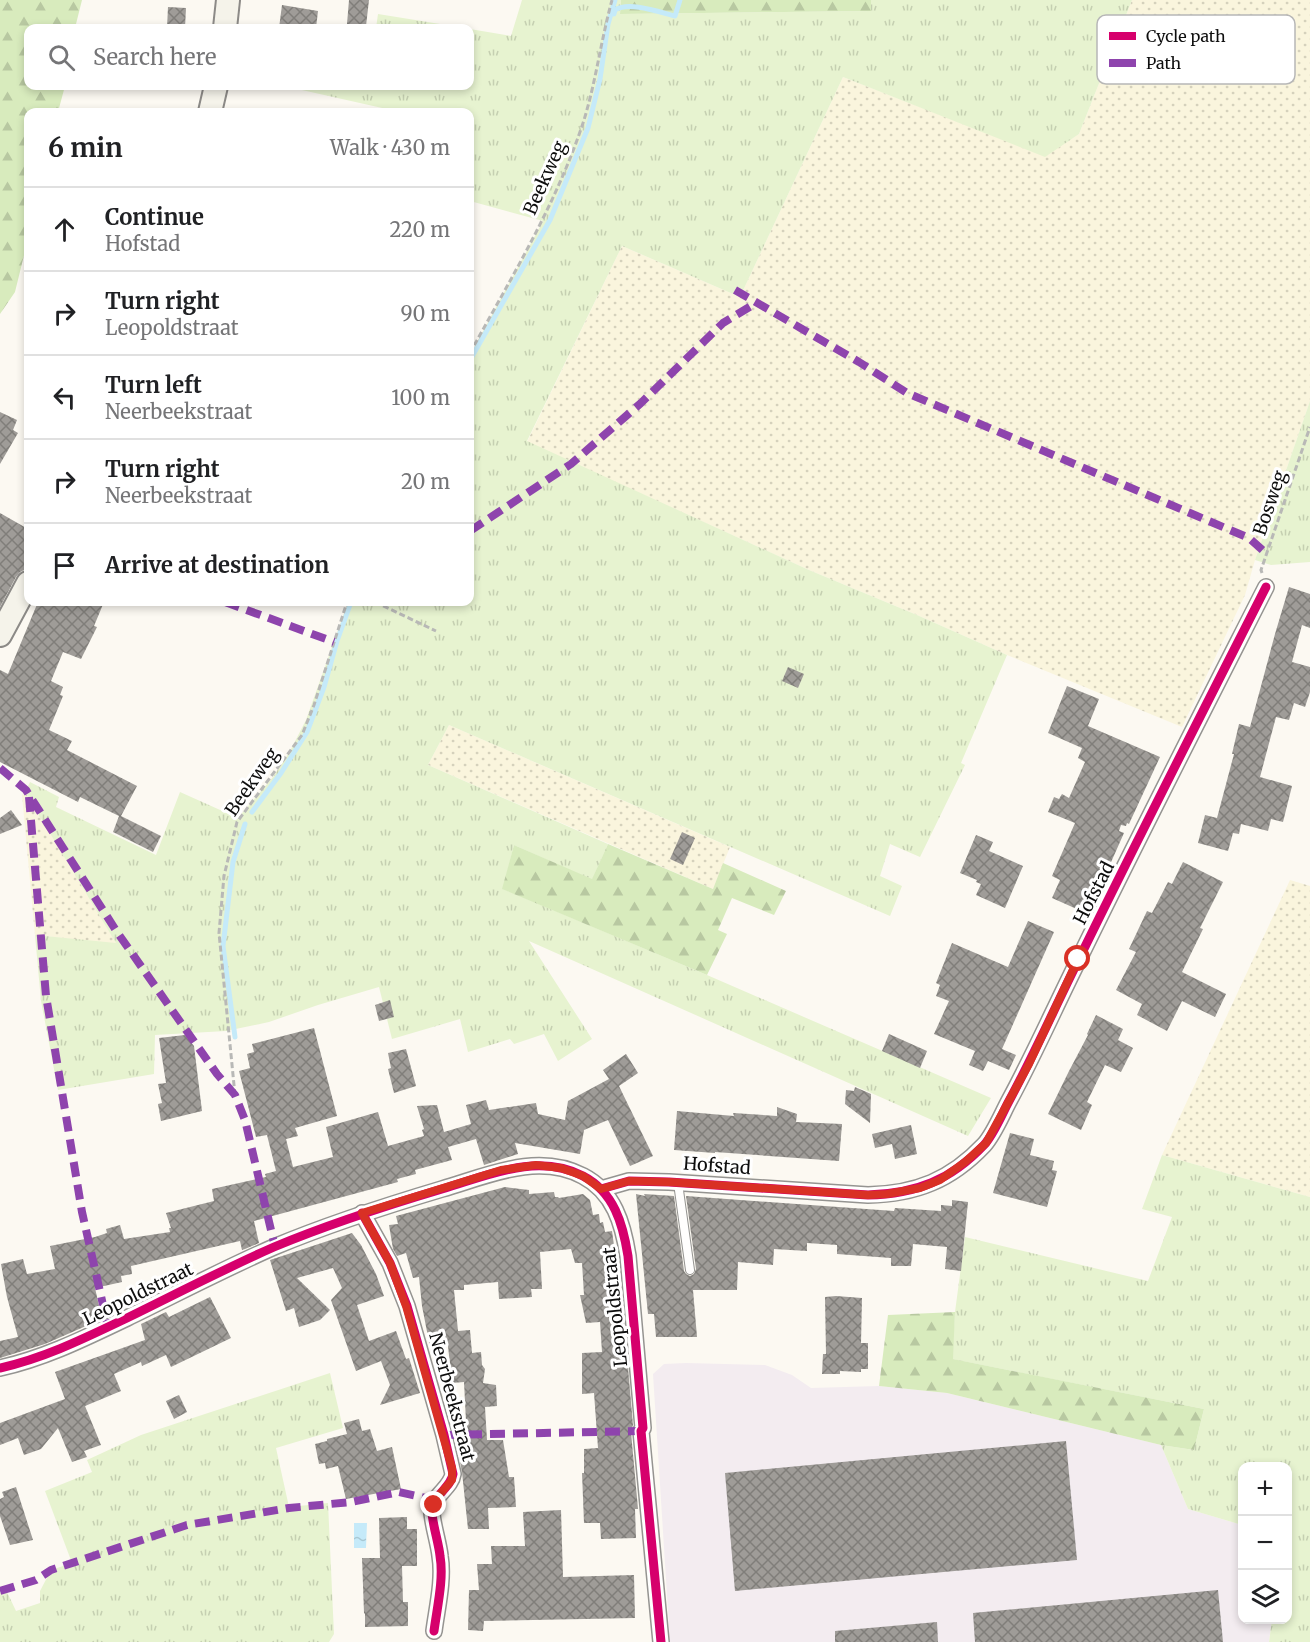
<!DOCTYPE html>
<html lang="en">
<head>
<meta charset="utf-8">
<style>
  :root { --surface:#fff; --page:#f6f6f6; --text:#202124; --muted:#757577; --line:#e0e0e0 }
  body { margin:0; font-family:Merriweather,serif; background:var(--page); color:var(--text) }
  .controls { position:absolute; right:18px; bottom:18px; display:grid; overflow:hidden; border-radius:12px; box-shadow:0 3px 9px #0003 }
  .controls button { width:54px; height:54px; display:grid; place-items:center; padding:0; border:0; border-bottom:2px solid var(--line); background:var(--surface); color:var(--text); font:30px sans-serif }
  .stop { position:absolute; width:18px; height:18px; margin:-14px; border:4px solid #d93025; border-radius:50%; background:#fff }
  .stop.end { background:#d93025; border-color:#fff; box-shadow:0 2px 6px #0008 }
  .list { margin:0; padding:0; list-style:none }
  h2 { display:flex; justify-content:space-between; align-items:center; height:78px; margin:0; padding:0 24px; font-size:26px }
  h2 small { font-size:20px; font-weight:400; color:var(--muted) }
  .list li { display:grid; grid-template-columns:39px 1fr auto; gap:18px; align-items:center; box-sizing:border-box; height:84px; padding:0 24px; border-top:2px solid var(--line) }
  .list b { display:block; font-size:22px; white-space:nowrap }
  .list p { margin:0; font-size:20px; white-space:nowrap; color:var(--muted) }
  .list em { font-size:20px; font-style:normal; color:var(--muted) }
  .icon { flex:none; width:33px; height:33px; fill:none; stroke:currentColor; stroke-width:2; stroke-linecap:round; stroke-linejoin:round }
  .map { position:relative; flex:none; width:1310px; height:1642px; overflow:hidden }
  .search { position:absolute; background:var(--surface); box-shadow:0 3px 9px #0003; left:24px; top:24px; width:450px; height:66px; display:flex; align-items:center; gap:15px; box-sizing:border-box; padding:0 21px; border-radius:12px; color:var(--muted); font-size:22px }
  .panel { position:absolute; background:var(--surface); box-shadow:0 3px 9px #0003; left:24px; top:108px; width:450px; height:498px; border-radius:12px }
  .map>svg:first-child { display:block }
</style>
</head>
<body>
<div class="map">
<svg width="1310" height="1642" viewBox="0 0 1310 1642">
  <defs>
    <pattern id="farmland-dots" width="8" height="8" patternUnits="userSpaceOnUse" patternTransform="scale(1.5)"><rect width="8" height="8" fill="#faf5dd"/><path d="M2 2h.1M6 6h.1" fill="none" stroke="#d5d1bc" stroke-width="1.8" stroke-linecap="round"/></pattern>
    <pattern id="grass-tufts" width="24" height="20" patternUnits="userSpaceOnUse" patternTransform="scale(1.5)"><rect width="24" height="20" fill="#e7f3d0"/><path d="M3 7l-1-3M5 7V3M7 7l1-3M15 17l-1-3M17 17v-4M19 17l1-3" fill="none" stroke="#c5cfb1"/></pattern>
    <pattern id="forest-firs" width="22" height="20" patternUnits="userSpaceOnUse" patternTransform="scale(1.5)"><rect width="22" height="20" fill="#d8ebbd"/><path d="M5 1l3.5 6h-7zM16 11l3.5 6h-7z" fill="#b8c8a1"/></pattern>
    <pattern id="water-ripples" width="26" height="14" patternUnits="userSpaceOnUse" patternTransform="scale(1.5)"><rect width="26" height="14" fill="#c5eaf9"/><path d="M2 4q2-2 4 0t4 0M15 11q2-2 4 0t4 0" fill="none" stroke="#a8c8d4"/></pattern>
    <pattern id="building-cross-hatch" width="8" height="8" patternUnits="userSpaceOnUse" patternTransform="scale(1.5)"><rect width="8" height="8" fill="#9f9c98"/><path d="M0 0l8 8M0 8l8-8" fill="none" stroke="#807e7a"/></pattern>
  </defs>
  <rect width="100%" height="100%" fill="#fcf9f2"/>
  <path fill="#f3ecf0" d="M686,1363l79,2 27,10 19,13 68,-2 68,7 214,52 27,64 54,16v95h30l-3,22h-599l-17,-268 11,-10z"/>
  <g fill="url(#farmland-dots)">
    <path d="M1132,0h178v401l-55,159 -10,35 -63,132 -175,-72 -90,-40 -108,-45 -282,-128 95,-196 118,51 103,-220 202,79 34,-22z"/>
    <path d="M449,725l281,122 -17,42 -285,-124z"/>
    <path d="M25,792l92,152 -82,-9 -13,-140z"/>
    <path d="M1290,880l20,6v311l-148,-42z"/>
  </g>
  <g fill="url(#grass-tufts)">
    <path d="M522,0h99l-1,14 250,-3 1,-11h261l-53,134 -34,23 -202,-80 -103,220 -118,-51 -95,195 282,129 108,45 90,40 -46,108 4,2 -45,92 -30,-13 -10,32 22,10 -12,30 -441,-191 -21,40 180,79 -16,36 -78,-35 -11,44 204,86 284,123 -23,38 -439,-195 63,98 -34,22 -14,-27 -30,10 -4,-5 -42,13 -8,-33 -68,20 -13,-52 -61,18 -49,17 -43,9 -71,4 -1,39 -96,16 -17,-89 -6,-66 81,8 -91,-151 5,-10 29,15 -3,10 100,48 24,-63 58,26 35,-41 17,-26 16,-31 42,-118h122v-247l73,-134 -73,-20v-89h-70l-116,-26h186v-57l41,7z"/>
    <path d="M378,14l87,14h-89z"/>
    <path d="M1310,401v161l-39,3 -16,-5z"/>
    <path d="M1162,1155l148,42v445h-41l3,-22h16v-154h-46v59l-54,-16 -27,-64 33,5 10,-41 -252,-50 3,-47 10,-75 183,44 24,-64 -30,-8z"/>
    <path d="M330,1373l13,55 -67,20 13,59 39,-4 6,131 -5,8h-329v-49l7,-1 9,19 24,-8v-12l11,-21 21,-7 -27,-72 47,-19 -5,-12 54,-25z"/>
  </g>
  <g fill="url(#forest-firs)">
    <path d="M0,0h82l-7,28h-47v58h37l-7,26h-30v127l-13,53 -15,22z"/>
    <path d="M621,0h250v11l-251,3z"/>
    <path d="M608,844l105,45 10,-26 63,28 -12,24 -42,-17 -14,32 9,4 -20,41 -205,-86 12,-44 78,34z"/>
    <path d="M955,1312l-2,47 251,50 -10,41 -33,-5 -214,-52 -68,-7 9,-71z"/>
  </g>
  <path fill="url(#water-ripples)" d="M354,1523h13l-1,25h-12z"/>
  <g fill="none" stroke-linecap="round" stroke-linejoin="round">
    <g stroke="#c5eaf9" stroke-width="5">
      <path d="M614,14l1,-4c14,-9 44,2 60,6l5,-16"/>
      <path d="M470,360l80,-140 38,-92 12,-49 8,-55 7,-24"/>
      <path d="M252,812l29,-39 26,-41 17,-45 13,-46 14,-39"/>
      <path d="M235,1037l-12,-91 10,-84 12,-38"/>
    </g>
  </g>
  <g fill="url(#building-cross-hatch)">
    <path d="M349,0h20l-3,26 -19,-2z"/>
    <path d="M282,5l36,6 -2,17h-37z"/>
    <path d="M168,7l18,1 -1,20h-18z"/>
    <path d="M0,412l17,8 -4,10 5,3 -18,31z"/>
    <path d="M0,513l28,16v33l-4,8 -4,2 -4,5 -16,30z"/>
    <path d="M1289,587l21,7v34l-8,-3 -10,37 18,5v25l-5,15 -11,-4 -5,17 -13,-3 -16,60 32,9 -9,36 -12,-3 -3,12 -27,-7 -2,10 -6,-1 -5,18 -30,-8 7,-28 12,3 17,-64h-2l7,-30 11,3 25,-93z"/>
    <path d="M38,602h66l-10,24 3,1 -16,32 -18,-7 -12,29 12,6 -3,8 3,1 -14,34 23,11 -5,9 70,36 -16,30 40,20 -8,16 -40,-20 6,-16 -39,-19 -2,5 -78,-40v-92l8,4z"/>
    <path d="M788,667l16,7 -6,14 -16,-7z"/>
    <path d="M1067,686l32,13 -11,27 72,31 -31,67 -2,-1 -1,3 -5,-1 -2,6 5,2 -36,81 -36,-16 8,-18 -8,-4 23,-53 -27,-11 6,-15 5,2 3,-5 7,4 16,-36 -7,-4 4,-10 -34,-15z"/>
    <path d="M11,810l11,15 -22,9v-16z"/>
    <path d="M682,832l13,6 -12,27 -13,-6z"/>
    <path d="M976,835l17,7 -4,9 34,15 -18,42 -29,-13 5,-11 -5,-2 1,-2 -17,-7z"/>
    <path d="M1183,862l40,20 -23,46 3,1 -21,43 44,22 -11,23 -33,-16 -15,30 -30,-16 5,-11 -26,-14 20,-38 -7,-3 18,-38 5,2 16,-31 4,2z"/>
    <path d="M1028,921l26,11 -52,117 14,6 -7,15 -21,-9 -5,10 -14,-6 6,-14 -41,-17 15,-33 -13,-5 4,-11 -4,-2 16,-40 56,24z"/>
    <path d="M390,1000l4,17 -15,4 -4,-16z"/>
    <path d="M1096,1015l27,14 -5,11 15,8 -12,24 -16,-7 -18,37 5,3 -11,25 -33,-16 21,-43 19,-36 -1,-1z"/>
    <path d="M314,1028l23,88 -42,12 3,8 -12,3 7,28 40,-10 -7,-30 52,-15 10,34 36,-10 -2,-6 2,-1 -7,-23 20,-1 7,27 27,-8 -5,-19 20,-5 3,10 47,-7 2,11 27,6 3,-19 41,-22 -6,-9 23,-16 12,19 -19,13 34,70 -23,10 -22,-46 -24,10 -4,24 -65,-11 3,11 -34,11 -8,-26 -28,8 4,13 -37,10 1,4 -19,5 1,3 -144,39 5,22 -14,6 -3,1 -2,-9 -109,25 1,8 -11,2 1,6 -27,6 7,31 -57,25 -45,14v-17l18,-4 -11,-40 -6,-33 22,-5 4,15 28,-5 -5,-23 45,-9 12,-4 -1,-4 14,-4 4,14 46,-7 -1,-4h2l-5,-15 48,-12 -2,-12 54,-12 -1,-3 11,-3 -9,-36 -11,2 -17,-66 11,-3 -3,-14 7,-2 -2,-8z"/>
    <path d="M889,1034l38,17 -7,17 -38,-17z"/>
    <path d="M185,1035l9,11 8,65 -41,10 -3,-17 4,-1 -4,-19 8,-1 -7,-45z"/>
    <path d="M406,1049l10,37 -22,7 -6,-24 3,-1 -3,-15z"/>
    <path d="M855,1087l16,7 -1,29 -25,-19 1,-14 8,1z"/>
    <path d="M777,1107l20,7 -1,8 46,2 -3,37 -124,-9v1l-41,-3 3,-39 57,5 -1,-3 44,3z"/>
    <path d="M911,1125l6,29 -22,5 -3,-15 -17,4 -3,-14z"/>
    <path d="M1010,1133l24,6 -4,16 24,6 -2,9 5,1 -10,36 -54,-14z"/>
    <path d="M505,1187l24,3v4l25,-2 1,5h3l1,1 24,-4 7,6 3,15 6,-1 1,9 3,-1 2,10 7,-1 11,79 10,115 -2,7 7,77h-3l1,29 -35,1 -1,-16h-16l-2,-50h2v-24l14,-1 -4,-55 -12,1v-41l20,-1 -2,-30 -14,1 -6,-28h4l-2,-32h-7l-4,-14 -31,3 2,37h-11l1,8 -33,2 -1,-17 -34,3v5h-10l4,41 12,-1 2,23 9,-1 1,13 3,4 -2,14 13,2 1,21 -12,1 2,33h16l6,37h5l2,30 -28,1 1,21h-21l-6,-57 -6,-31h11l-3,-59 -12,1 -4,-37 -18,1 -8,-41 -3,-29 -6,1 -7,-25 -9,3 -4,-7 -4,-24 9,-1 -2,-8z"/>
    <path d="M636,1194l9,2 -1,-2 30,2 10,75 2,3 4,2 4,-2 2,-5 -10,-73 208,15 1,-3 46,3v-6l11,1v-6l16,2 -7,69 -16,-2 2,-22 -34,-3 -2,22h-20v-8l-54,-4v-9l-30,-2v8l-33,-2 -1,16 -35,-3 -1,28h-44l4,47h-41l-2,-23h-6z"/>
    <path d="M352,1233l9,12 15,29 8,22 -27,9 12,36 27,-10 10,28 3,-1 11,35 -40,12 10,-20 -9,-24 -25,10 -25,-71 11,-12 -9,-20 -36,10 33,32 -10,10 -21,7 -5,-19 -8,3 -16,-51z"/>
    <path d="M836,1296l26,2 -1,45h7v26h-7v3l-21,-1v3h-18l1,-20h3l-1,-57z"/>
    <path d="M210,1297l21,41 -60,29 -5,-12 -24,11 -1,-4 -27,12 7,17 -36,15 16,39 -17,6 3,6 -15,5 -14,-34 -17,21 -17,6 -6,-17 -18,7v-22l65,-24 -10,-27 90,-32 -4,-16 25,-12 3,5z"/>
    <path d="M179,1395l8,17 -13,7 -8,-18z"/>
    <path d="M359,1419l3,12 8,-2 7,22 15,-4 9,42 -55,10 -8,-33 -12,3 -1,-6 -6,1 -4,-20 12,-3v-2l20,-5 -3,-11z"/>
    <path d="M1066,1441l11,119 -342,31 -10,-118z"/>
    <path d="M16,1487l17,53 -23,5 -10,-29v-17l4,-2 -2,-5z"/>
    <path d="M561,1510l2,67 71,-2 1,43 -151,3 -1,10 -15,-1 1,-40h10l-2,-26h15l-1,-18h34l-2,-34z"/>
    <path d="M407,1517v12h10v37h-15l1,36h5v24l-43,1v-13l-1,-1 -2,-55h18l-1,-40z"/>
    <path d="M1218,1590l5,52h-248l-2,-29z"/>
    <path d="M937,1622l1,20h-103v-11z"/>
  </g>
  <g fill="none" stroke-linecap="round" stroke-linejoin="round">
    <defs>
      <path id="lane" d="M678,1183l12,87"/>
      <g id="street">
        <path d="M601,1189l28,-8 40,1 199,13c48,-1 83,-15 116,-50 10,-11 18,-31 25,-44 25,-46 46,-94 70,-142 61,-125 124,-248 187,-372"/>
        <path d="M362,1213l28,50 17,43 37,129 9,39c-2,14 -20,21 -21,36 -1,9 7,34 8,46 4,23 -3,52 -6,75"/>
        <path d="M0,1368c45,-10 85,-30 127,-50 49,-24 97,-49 147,-71 55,-23 111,-41 168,-58 45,-13 95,-37 141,-13 31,16 40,48 45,80l15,172 -2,3 20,211"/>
      </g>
      <g id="secondary">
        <path d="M225,28l3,-28"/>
        <path d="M210,112l6,-26"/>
        <path d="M0,635l28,-52"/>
      </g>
    </defs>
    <use href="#lane" stroke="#959491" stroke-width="10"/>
    <use href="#street" stroke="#959491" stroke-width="18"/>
    <use href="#secondary" stroke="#8c8a87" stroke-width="26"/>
    <g stroke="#b8b8b6" stroke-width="3" stroke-dasharray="6 3" stroke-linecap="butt">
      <path d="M470,353c41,-75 87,-150 114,-233 12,-39 17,-80 28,-120"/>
      <path d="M1262,573l-1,-3 49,-143"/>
      <path d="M375,602l61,29"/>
      <path d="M346,605l10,-3"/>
      <path d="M235,1095l-16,-162 5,-57 13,-54 65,-87 12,-30 33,-103"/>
    </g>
    <use href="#lane" stroke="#fffefd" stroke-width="8"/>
    <use href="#street" stroke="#fffefd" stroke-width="15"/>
    <use href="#secondary" stroke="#f5f3ea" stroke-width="22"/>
    <g stroke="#8e44ad" stroke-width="8" stroke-dasharray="15 8" stroke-linecap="butt">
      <path d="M735,290l124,72 48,31 342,145 18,16"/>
      <path d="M470,531l101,-67 70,-61 82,-80 33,-20"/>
      <path d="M225,602l109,40"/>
      <path d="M0,768l26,22 91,142 100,142 18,21 10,25 30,127"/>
      <path d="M29,797l17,199 36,216 26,115"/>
      <path d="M444,1435l197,-4"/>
      <path d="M0,1591l36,-11 15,-10 136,-45 102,-17 62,-6 48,-10 36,8"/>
    </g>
    <defs>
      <g id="cycleway">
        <path d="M601,1189l28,-8 40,1 199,13c48,-1 83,-15 116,-50 10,-11 18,-31 25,-44 25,-46 46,-94 70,-142 61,-125 124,-248 187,-372"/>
        <path d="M362,1213l28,50 17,43 37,129 9,39c-2,14 -20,21 -21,36 -1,9 7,34 8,46 4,23 -3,52 -6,75"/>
        <path d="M0,1368c45,-10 85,-30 127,-50 49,-24 97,-49 147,-71 55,-23 111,-41 168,-58 45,-13 95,-37 141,-13 31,16 40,48 45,80l15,172 -2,3 20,211"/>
      </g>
    </defs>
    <use href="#cycleway" stroke="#fff" stroke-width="13"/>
    <use href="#cycleway" stroke="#d6006c" stroke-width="9"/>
  </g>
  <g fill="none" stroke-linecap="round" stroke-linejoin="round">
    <path stroke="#d93025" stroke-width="8" d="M434,1505l1,-5 17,-20v-12l-46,-162 -16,-43 -28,-50 139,-43 35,-5 25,3 22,8 18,13 28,-8 40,1 199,13 19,-1 33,-6 20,-8 25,-18 21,-19 43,-79 49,-105"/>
  </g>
  <g text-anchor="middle" stroke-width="6" stroke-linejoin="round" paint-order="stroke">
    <g font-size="18" fill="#0e0e0e" stroke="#fff">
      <text transform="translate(545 178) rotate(-66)" y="6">Beekweg</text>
      <text transform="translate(1270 503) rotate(-71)" y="6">Bosweg</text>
      <text transform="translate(252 782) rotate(-55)" y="6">Beekweg</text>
      <text transform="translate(1094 893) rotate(-63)" y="6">Hofstad</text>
      <text transform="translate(717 1166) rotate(4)" y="6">Hofstad</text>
      <text transform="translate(138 1294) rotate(-26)" y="6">Leopoldstraat</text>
      <text transform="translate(615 1307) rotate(-96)" y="6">Leopoldstraat</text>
      <text transform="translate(452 1397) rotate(75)" y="6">Neerbeekstraat</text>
    </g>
  </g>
  <rect x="1097" y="15" width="198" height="69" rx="9" fill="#fff" stroke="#b7b7b7" stroke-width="1.5"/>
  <rect x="1109" y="32" width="27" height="8" fill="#d6006c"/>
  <rect x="1109" y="59" width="27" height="8" fill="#8e44ad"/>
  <g font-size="16" fill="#0e0e0e">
    <text x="1146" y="42">Cycle path</text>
    <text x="1146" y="69">Path</text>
  </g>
</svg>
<div class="controls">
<button>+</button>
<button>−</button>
<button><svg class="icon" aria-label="layers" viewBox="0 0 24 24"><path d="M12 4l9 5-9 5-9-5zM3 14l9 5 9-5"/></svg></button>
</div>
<div class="stop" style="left:1078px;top:959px"></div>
<div class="stop end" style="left:434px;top:1505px"></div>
<div class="search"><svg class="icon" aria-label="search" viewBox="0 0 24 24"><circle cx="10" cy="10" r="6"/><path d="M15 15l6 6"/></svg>Search here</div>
<section class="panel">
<h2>6 min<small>Walk · 430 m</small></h2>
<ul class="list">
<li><svg class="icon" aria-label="ahead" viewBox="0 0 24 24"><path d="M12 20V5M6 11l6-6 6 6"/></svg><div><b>Continue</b><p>Hofstad</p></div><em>220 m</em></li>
<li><svg class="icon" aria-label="right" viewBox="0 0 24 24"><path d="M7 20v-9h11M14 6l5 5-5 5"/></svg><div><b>Turn right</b><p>Leopoldstraat</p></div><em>90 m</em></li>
<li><svg class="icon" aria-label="left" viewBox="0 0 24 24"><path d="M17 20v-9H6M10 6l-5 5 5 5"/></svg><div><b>Turn left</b><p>Neerbeekstraat</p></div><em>100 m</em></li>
<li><svg class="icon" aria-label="right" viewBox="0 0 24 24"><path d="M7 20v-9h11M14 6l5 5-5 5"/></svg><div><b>Turn right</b><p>Neerbeekstraat</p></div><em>20 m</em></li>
<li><svg class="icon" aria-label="arrive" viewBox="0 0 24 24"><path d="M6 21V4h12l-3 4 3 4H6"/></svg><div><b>Arrive at destination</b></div></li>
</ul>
</section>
</div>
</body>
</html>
